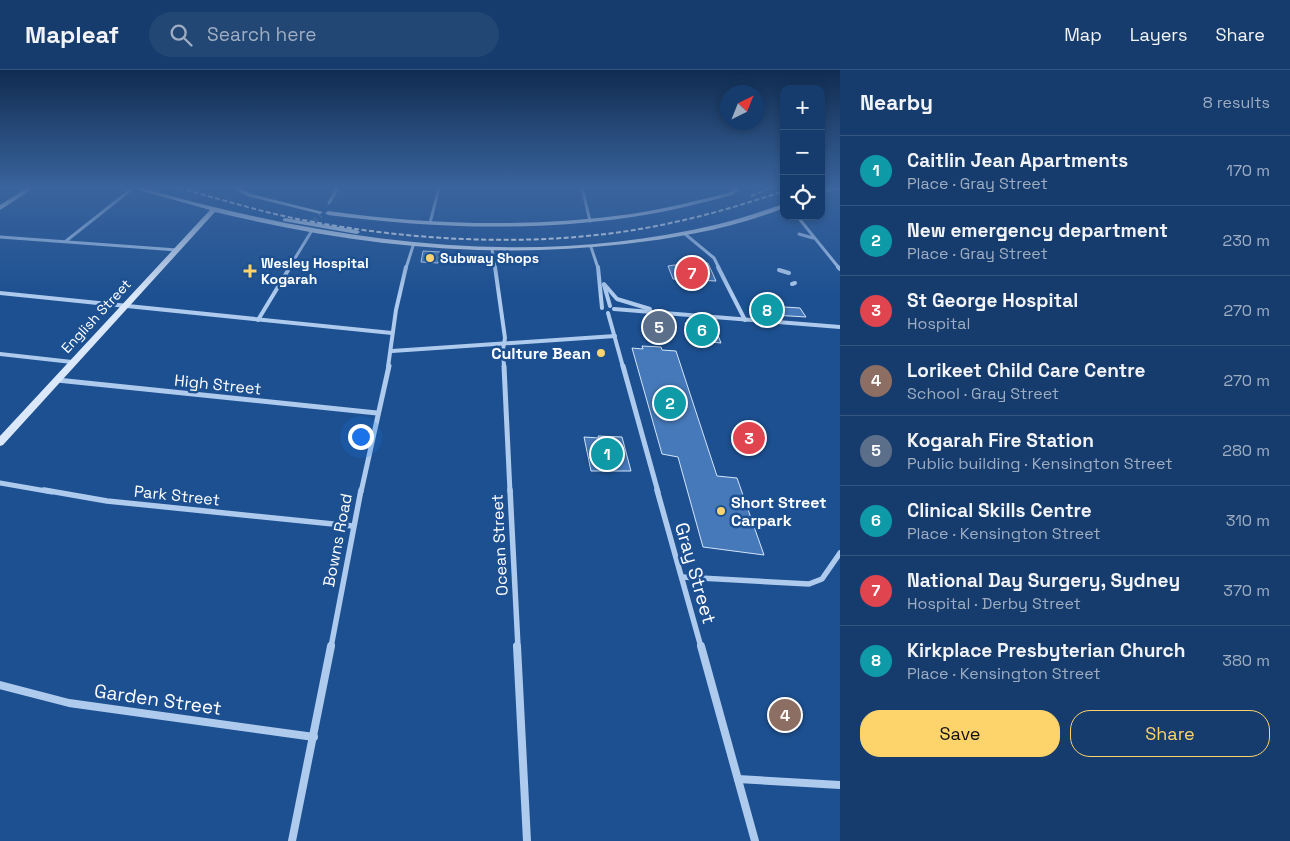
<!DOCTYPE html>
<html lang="en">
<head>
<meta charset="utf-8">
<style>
  :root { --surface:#163c6d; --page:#234775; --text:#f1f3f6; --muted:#9eadc2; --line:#355680; --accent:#fdd36c }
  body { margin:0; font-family:"Space Grotesk",sans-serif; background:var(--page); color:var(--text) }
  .controls { position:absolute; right:15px; top:15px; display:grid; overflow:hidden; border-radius:10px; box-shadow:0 2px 8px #0003 }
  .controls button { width:45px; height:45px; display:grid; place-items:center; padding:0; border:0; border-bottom:1px solid var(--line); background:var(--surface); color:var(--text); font:25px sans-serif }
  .compass { position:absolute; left:720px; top:15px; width:45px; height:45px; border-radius:50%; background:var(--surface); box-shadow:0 2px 8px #0003; rotate:43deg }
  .you { position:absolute; left:360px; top:366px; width:18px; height:18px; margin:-12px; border:4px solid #fff; border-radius:50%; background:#1a73e8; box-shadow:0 0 0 8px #1a73e833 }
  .badge { display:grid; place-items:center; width:32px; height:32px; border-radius:50%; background:var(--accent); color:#fff; font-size:16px; font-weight:700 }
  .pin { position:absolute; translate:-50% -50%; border:2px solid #fff; box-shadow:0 1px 5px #0006 }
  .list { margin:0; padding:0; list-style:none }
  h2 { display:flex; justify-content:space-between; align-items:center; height:65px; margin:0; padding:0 20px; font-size:21px }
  h2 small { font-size:16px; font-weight:400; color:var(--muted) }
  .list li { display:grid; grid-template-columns:32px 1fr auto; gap:15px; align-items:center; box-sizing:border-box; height:70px; padding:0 20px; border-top:1px solid var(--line) }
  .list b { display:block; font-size:19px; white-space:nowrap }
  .list p { margin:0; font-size:16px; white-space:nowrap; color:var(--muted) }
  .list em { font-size:16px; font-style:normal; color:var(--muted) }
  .actions { display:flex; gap:10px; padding:15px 20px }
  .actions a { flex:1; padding:11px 0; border:1px solid var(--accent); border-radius:20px; text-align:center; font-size:18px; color:var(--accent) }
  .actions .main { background:var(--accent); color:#111 }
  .icon { flex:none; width:28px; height:28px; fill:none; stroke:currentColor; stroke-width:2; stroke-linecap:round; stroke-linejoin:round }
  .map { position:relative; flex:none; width:840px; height:771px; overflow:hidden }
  header { display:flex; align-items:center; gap:30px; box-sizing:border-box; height:70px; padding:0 25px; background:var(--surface); border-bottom:1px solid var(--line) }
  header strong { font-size:24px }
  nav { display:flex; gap:28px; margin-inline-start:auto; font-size:18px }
  .search { width:350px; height:45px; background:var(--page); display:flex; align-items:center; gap:12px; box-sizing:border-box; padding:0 18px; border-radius:28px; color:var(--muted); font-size:19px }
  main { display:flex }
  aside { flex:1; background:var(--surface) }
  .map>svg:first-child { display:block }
</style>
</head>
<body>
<header>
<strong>Mapleaf</strong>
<div class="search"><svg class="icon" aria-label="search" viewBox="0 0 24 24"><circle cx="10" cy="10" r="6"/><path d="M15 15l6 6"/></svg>Search here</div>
<nav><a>Map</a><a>Layers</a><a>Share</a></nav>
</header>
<main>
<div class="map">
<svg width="840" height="771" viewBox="0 0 840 771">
  <rect width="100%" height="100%" fill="#1d5091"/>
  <g fill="#4679b9" stroke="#d4e5fa">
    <path d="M423,181l17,1 -2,11 -17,-1z"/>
    <path d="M695,192l13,1 8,18 -43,-2 -5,-13z"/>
    <path d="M753,235l47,3 6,9 -49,-3z"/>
    <path d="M685,253l29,2 7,18 -30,-3z"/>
    <path d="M642,276l19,1 1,3 14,1 41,125 20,2 27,77 -61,-8 -25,-90 -16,-3 -30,-106 11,1z"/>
    <path d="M598,366l24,1 9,34h-40l-7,-34 15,1z"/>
  </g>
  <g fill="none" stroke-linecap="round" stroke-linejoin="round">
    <path stroke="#3f6aa2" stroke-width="6" stroke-dasharray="6 3" stroke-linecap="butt" d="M313,153l8,-8"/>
    <g stroke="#aecbee" stroke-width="3">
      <path d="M582,118l8,33"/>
      <path d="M329,133l9,-15"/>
      <path d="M797,146l42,52"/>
      <path d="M430,153l9,-35"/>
      <path d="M685,164l29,24 5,10"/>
      <path d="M799,164l14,4"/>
      <path d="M0,167l177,13"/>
      <path d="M66,171l67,-53"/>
      <path d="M591,177l7,21"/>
      <path d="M492,179l3,19"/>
      <path d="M289,198l22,-36"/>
      <path d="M406,198l7,-22"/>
    </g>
    <g stroke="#aecbee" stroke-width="4">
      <path d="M495,197l10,71 -2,11 1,18"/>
      <path d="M598,197l4,41"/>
      <path d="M718,197l27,53"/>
      <path d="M838,197l2,2"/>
      <path d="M779,200l10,3"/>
      <path d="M604,214l13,15 33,10"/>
      <path d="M792,214l3,-1"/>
      <path d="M604,215l6,21"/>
      <path d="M0,223l392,40"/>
      <path d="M614,239l226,18"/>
      <path d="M608,243l15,54"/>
      <path d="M258,250l32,-53"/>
      <path d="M392,281l223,-15"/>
      <path d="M0,284l72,8"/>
      <path d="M388,297l8,-57 10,-43"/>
    </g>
    <g stroke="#aecbee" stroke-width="5">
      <path d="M504,296l6,126"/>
      <path d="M623,296l35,126"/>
      <path d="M57,310l320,33"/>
      <path d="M0,413l52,9"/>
      <path d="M361,422l28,-126"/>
    </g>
    <g stroke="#aecbee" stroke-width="5.5">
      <path d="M44,420l63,11 246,25"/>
      <path d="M510,420l8,157"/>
      <path d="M657,420l44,157"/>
      <path d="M682,507l127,7 13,-5 18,-26"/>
      <path d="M331,577l30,-157"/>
    </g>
    <g stroke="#aecbee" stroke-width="8">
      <path d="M517,576l10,195"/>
      <path d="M701,576l54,195"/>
      <path d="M0,615l69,18 245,34"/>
      <path d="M738,709l102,6"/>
      <path d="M292,771l39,-195"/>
    </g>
    <g fill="#dbe8fa" fill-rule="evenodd">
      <path d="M27,118h7l-34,22v-5z"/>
      <path d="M132,118h9c190,53 382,83 578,36 22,-5 43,-13 65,-20v4c-51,20 -105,30 -159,36 -140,16 -273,1 -410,-32l-212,233 -3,1v-10l210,-226z"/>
      <path d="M233,118h7l11,6 72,18 -3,2 -73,-18z"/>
      <path d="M732,118h6v3l-6,4c-33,9 -66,17 -100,22 -102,15 -203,11 -304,-2l-3,-2 3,-2c101,14 202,17 303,3 33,-5 65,-13 97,-21l4,-3z"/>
      <path d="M830,118h10v2l-19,3v-4z"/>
      <path d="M285,148l72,12 3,2 -3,2 -74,-13v-2z"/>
    </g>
    <g stroke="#fff" stroke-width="2" stroke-dasharray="5 2.5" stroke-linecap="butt">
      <path d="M179,118c41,11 82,24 124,32 119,23 254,29 372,2 37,-8 73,-19 109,-31"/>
      <path d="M751,126l19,-8"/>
    </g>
  </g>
  <linearGradient id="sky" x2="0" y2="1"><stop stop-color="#102c50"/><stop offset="0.52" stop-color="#3a649d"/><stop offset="1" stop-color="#3a649d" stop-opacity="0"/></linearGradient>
  <rect width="840" height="226" fill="url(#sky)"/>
  <g fill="#fdd36c" stroke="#1d5091" stroke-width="2">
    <circle cx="430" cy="188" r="5"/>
    <path d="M247.5 193.5h5v5h5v5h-5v5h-5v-5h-5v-5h5z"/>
    <circle cx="601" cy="283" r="5"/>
    <circle cx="721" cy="441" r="5"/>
  </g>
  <g text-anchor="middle" stroke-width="5" stroke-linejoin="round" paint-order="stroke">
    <g font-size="14" font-weight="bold" fill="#fff" stroke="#1d5091" text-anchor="start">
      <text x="440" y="193">Subway Shops</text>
      <text x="261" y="198">Wesley Hospital<tspan x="261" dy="16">Kogarah</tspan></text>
    </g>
    <g font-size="14" fill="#fff" stroke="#1d5091">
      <text transform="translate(96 246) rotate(-47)" y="5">English Street</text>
    </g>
    <g font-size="16" font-weight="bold" fill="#fff" stroke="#1d5091" text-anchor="end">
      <text x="591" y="289">Culture Bean</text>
      <text x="731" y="438" text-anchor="start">Short Street<tspan x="731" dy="18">Carpark</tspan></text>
    </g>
    <g font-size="16" fill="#fff" stroke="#1d5091">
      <text transform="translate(218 314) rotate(6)" y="6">High Street</text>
      <text transform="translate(177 425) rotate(6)" y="6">Park Street</text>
      <text transform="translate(337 470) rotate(-79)" y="6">Bowns Road</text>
      <text transform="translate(499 475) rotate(-93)" y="6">Ocean Street</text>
    </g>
    <g font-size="19" fill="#fff" stroke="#1d5091">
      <text transform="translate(696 503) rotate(74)" y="7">Gray Street</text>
      <text transform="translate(158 629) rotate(8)" y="7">Garden Street</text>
    </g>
  </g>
</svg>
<div class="controls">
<button>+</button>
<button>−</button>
<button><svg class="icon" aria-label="locate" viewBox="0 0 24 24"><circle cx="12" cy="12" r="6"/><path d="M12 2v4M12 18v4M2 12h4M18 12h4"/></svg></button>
</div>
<svg class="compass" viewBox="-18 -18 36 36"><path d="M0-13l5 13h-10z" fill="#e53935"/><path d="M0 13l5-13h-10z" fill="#9eadc2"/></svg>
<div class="you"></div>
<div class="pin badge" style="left:607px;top:384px;background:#0f9aa8">1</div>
<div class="pin badge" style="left:670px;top:333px;background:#0f9aa8">2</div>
<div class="pin badge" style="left:749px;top:368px;background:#e0444e">3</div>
<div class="pin badge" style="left:785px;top:645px;background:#8d6e63">4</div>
<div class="pin badge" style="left:659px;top:257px;background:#5c6f8a">5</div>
<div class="pin badge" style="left:702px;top:260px;background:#0f9aa8">6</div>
<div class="pin badge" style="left:692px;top:203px;background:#e0444e">7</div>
<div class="pin badge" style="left:767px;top:240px;background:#0f9aa8">8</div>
</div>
<aside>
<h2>Nearby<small>8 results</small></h2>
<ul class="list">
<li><span class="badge" style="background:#0f9aa8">1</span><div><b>Caitlin Jean Apartments</b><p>Place · Gray Street</p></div><em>170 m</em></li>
<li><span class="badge" style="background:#0f9aa8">2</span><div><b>New emergency department</b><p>Place · Gray Street</p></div><em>230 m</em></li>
<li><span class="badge" style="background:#e0444e">3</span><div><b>St George Hospital</b><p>Hospital</p></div><em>270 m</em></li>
<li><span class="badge" style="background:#8d6e63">4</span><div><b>Lorikeet Child Care Centre</b><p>School · Gray Street</p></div><em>270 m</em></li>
<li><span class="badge" style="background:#5c6f8a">5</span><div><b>Kogarah Fire Station</b><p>Public building · Kensington Street</p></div><em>280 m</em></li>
<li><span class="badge" style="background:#0f9aa8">6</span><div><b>Clinical Skills Centre</b><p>Place · Kensington Street</p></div><em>310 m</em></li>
<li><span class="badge" style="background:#e0444e">7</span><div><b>National Day Surgery, Sydney</b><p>Hospital · Derby Street</p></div><em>370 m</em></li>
<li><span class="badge" style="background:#0f9aa8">8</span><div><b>Kirkplace Presbyterian Church</b><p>Place · Kensington Street</p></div><em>380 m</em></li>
</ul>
<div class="actions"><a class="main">Save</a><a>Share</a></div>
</aside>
</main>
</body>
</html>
